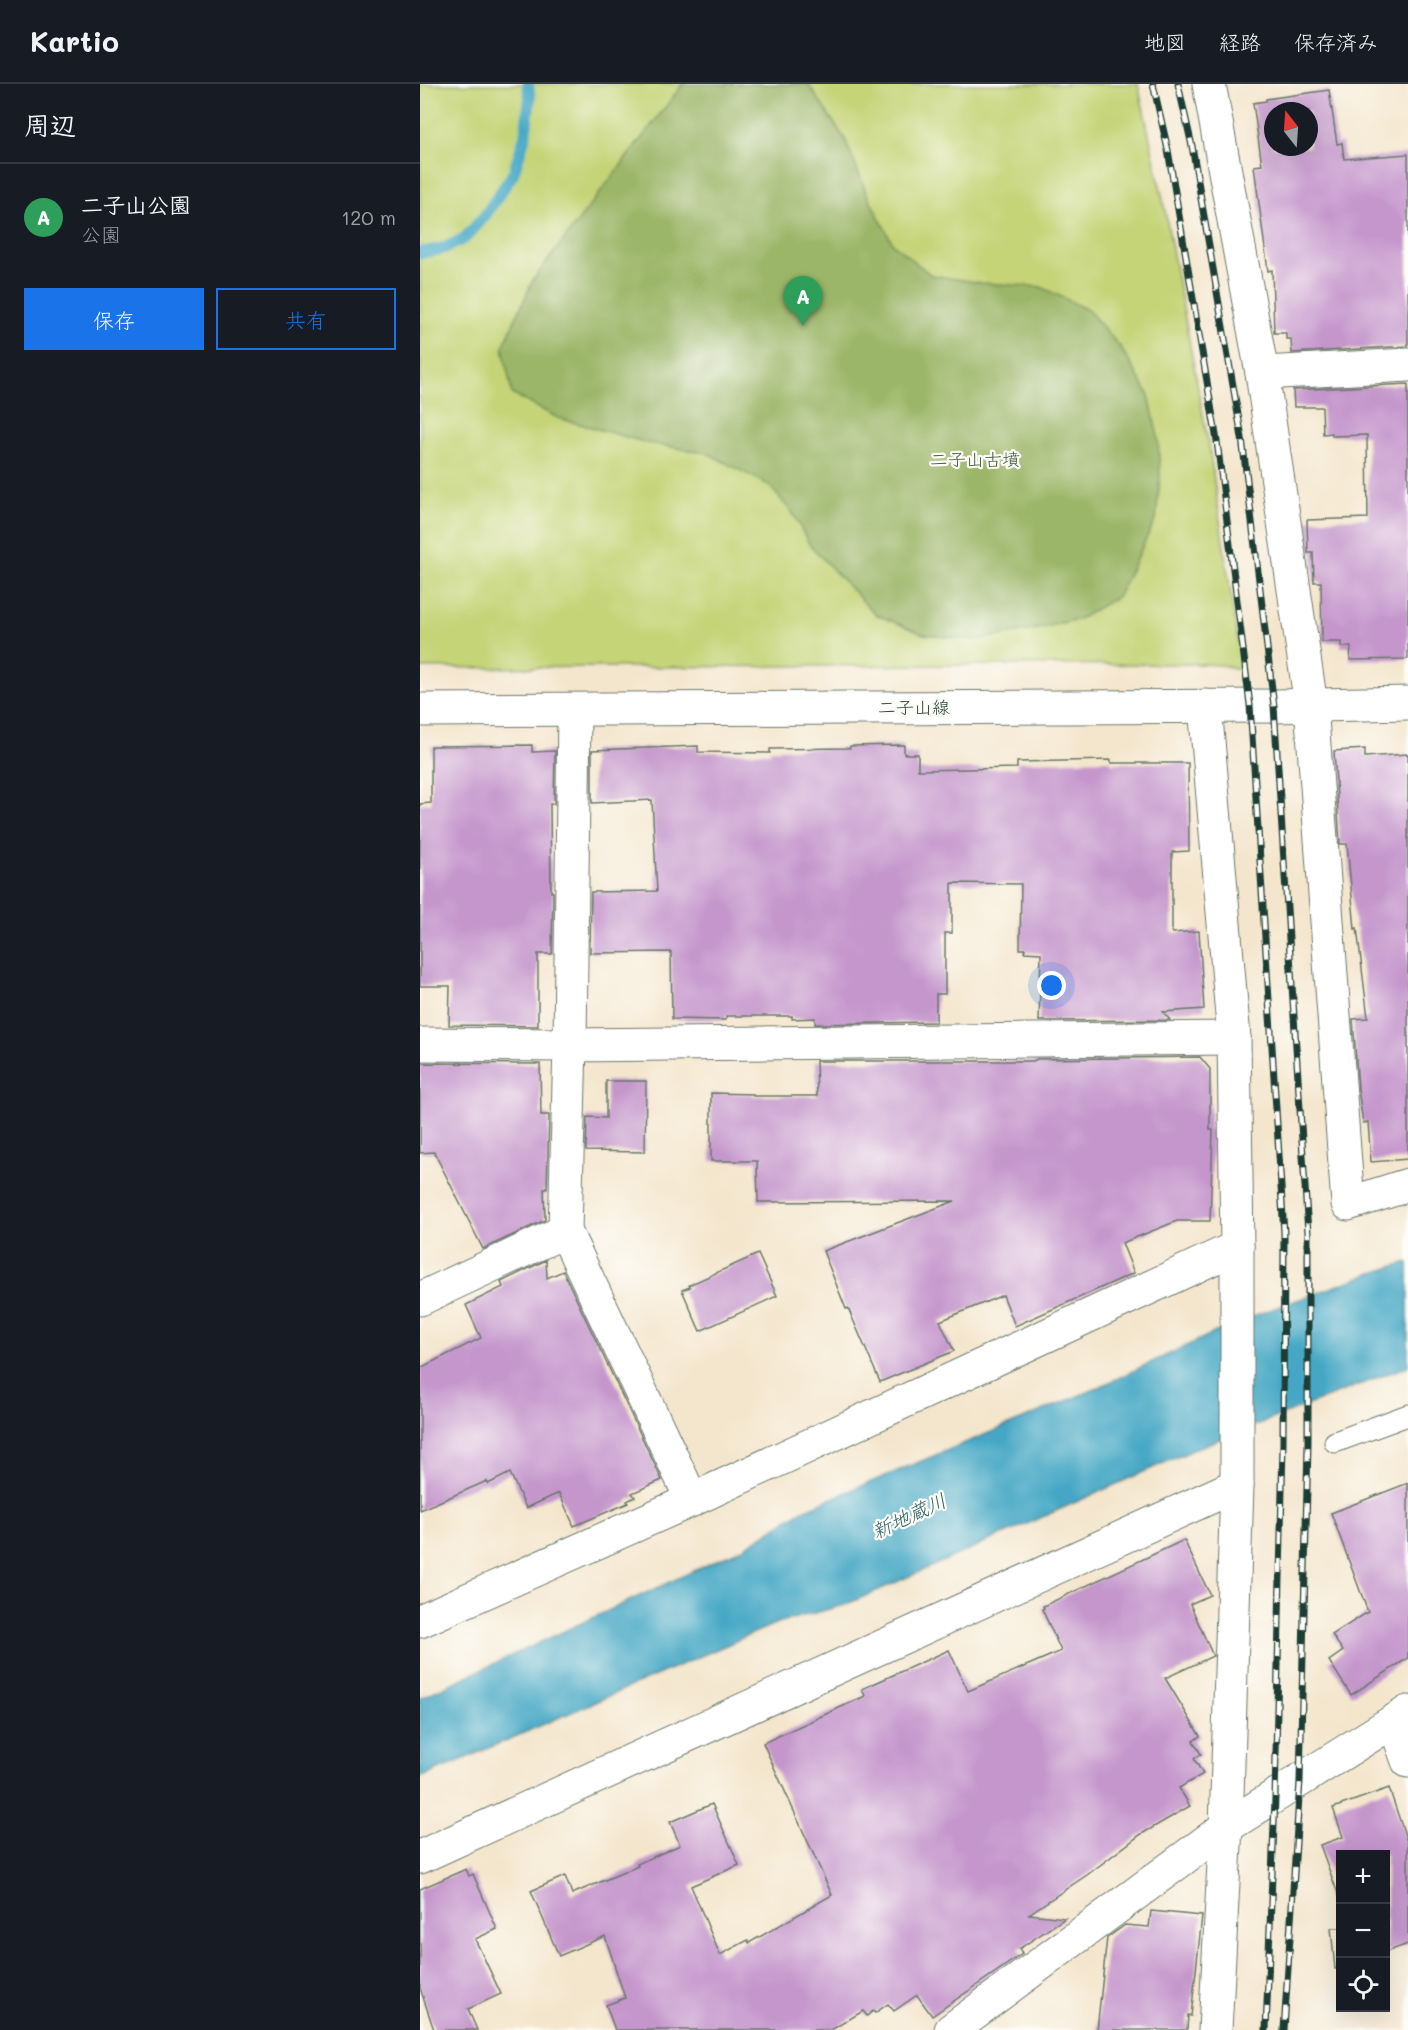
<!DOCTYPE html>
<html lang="ja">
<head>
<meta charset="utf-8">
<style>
  :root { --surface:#171b24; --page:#242831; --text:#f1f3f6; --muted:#9ea1a6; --line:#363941; --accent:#1a73e8 }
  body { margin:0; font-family:Mali,"Klee One",sans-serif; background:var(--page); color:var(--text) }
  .controls { position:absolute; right:18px; bottom:18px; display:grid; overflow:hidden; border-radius:0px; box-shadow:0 6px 24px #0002 }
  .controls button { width:54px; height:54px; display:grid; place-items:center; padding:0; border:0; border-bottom:2px solid var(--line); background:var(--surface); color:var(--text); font:30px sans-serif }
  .compass { position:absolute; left:844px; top:18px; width:54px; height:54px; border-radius:50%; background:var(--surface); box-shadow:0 6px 24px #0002; rotate:343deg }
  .you { position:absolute; left:632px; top:902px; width:21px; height:21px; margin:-15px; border:4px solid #fff; border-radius:50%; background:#1a73e8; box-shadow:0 0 0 9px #1a73e833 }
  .badge { display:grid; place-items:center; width:39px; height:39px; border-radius:50%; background:var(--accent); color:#fff; font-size:20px; font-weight:700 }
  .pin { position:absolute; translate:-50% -50px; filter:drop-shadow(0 2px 3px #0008) }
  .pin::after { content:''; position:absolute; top:32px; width:21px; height:18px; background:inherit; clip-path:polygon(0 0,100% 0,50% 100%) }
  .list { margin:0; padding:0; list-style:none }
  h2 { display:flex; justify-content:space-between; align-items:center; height:78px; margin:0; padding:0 24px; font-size:26px }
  h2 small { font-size:20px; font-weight:400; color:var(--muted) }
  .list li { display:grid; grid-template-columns:39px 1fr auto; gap:18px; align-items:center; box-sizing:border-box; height:108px; padding:0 24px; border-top:2px solid var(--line) }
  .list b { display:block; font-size:22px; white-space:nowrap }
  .list p { margin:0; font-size:20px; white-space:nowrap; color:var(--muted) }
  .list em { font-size:20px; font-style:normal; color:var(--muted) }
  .actions { display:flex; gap:12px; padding:18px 24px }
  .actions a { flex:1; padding:14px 0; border:2px solid var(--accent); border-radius:0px; text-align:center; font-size:21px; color:var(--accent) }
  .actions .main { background:var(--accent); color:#fff }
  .icon { flex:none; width:33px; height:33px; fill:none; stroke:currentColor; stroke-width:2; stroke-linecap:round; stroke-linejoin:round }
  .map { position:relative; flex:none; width:988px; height:1946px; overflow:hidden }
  header { display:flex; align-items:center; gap:36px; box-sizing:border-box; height:84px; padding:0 30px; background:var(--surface); border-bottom:2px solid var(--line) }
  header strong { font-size:28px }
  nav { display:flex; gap:33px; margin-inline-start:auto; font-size:21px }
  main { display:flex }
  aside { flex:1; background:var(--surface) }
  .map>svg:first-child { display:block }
</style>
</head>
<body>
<header>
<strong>Kartio</strong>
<nav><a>地図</a><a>経路</a><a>保存済み</a></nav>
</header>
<main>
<aside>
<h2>周辺<small></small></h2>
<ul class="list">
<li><span class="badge" style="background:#2e9e5b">A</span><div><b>二子山公園</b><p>公園</p></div><em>120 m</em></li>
</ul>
<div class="actions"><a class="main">保存</a><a>共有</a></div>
</aside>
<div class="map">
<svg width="988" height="1946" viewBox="0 0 988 1946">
  <rect width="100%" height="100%" fill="#fdfcf7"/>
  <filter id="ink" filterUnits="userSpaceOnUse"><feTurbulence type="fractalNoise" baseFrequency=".0167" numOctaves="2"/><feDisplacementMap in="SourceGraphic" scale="12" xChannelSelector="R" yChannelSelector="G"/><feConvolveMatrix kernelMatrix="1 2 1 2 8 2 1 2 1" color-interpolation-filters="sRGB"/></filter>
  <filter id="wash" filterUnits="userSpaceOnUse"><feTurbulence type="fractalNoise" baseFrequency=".008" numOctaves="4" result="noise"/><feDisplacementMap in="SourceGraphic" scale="24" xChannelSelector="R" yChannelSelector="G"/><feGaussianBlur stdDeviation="1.35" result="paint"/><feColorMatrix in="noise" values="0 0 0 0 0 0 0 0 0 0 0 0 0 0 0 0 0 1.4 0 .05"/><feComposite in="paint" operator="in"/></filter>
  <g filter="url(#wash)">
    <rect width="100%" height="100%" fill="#f4e6cd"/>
    <path fill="#c4d477" stroke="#728856" stroke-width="1.5" d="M0,0h718l25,116 47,253 32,217 -20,-5 -20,-1 -782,4z"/>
    <path fill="#9bb668" stroke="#5d7a4e" stroke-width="1.5" d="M263,0h125l37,55 22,55 26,50 38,31 51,8 59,4 47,23 33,38 28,47 9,43 2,38 -4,43 -38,77 -37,22 -48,12 -57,10 -53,-6 -48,-20 -66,-70 -15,-29 -25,-30 -62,-32 -59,-10 -90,-25 -46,-24 -9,-47 30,-67z"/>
    <path fill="#45a7c5" stroke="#32727c" stroke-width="1.5" d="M988,1178v104l-206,80 -357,159 -68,18 -357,155v-80l325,-151 56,-36 294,-122 144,-68 130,-47z"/>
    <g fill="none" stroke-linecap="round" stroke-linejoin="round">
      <path stroke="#45a7c5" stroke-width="12" d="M0,169l25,-5 20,-10 19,-21 29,-43 12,-38 5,-38 -2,-14"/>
    </g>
    <g id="blocks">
      <g fill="#c496cc" fill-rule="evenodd">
        <path d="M909,6l8,54 5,-1 2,16 64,-5v192l-116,7 -1,-14h-5v-6h-12l-2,-63 -4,1 -14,-105 8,-1 -9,-62 13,-2v-2zM853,27h36v36h-36z"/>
        <path d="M988,300v275l-58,1 1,-13h-10v-5h-19l-1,-60h-7l-1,-29h-5l-1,-33 61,-2 -1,-83 -35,1v-3l-9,1 -1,-27h-28l-1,-17z"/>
        <path d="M112,661v7l23,-1 -1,53h-4l1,88h2l-1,62h-14v72l-89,-1 1,-39h-30v-182l11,-1v-57z"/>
        <path d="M484,661v9h14v16l99,-2v-6l94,-2v3h77l1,88 -17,1v81l27,-2 5,78 -41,3 7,8 -131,1 2,-68 -17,-1 1,-3h-5l1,-65 -69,-1v50h-7v61h-9v28l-121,2v-6l-23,1v-3h-66v4l-54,-1 -1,-67 -81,1 1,-61 66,-1 -5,-91 -60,3v-53l106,-4v6l72,1v-4l80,-1v-2z"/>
        <path d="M945,665v8l43,-3v405l-37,3 -3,-40 -5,1 -5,-35 -5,-69 15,-1 -11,-90 -2,1 -8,-85h-7l-6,-93z"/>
        <path d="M780,973l10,12v61h3l-3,91h-33l-55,22 12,30 -119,53 -12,-31 -63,26 14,30 -74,31 -32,-74 -2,1 -23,-58 132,-50 -197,1 -1,-41h-46v-68l42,1v2h64l-1,-35h217l4,-2z"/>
        <path d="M0,979l120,1 1,51h8l-2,74h-3l1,31 -62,29 -49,-97 -14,1z"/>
        <path d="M186,997h40l-1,71 -59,-1 1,-34 19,1z"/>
        <path d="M338,1170l19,42 -77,35 -18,-41 8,-3 -1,-2z"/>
        <path d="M126,1176l1,18 16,-7 99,209 -30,13 3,4 -8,4 1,2 -54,23 -15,-33 -33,15 -16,-35 -22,11 -1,-3 -67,29v-142l61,-30 -15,-33 37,-18 -2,-5z"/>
        <path d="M988,1399v175l-57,37 -22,-34 14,-10 -11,-16 36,-23 -37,-99z"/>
        <path d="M764,1456l26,55 -20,9 23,52 -48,22 35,58 -7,5 8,13 -7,5 9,15 -24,14 11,18 -50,29 -53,40 -58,39 36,4 -46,31 3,5 -90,62 -15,-21 -23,16 -6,-7 -13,9 -2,-2 -6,5 -4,-5 -32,19h-216l-9,-25 19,-7 -20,-62 -46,20 -28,-65 34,-15 7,18 66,-28 -1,-2 43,-19 -10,-23 42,-18 27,61 -48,21 29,69 28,-15 1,3 83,-48 -69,-152 102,-47 -3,-7 87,-39 19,41 93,-40 -19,-42 2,-1 -1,-2z"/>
        <path d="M969,1704l19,56v100l-22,8v-98h-45v48l-21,-57 23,-8 -10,-29z"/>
        <path d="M46,1785l3,7 4,-2 24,55 -22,10 26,55 -33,15 9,21h-43l-14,-42v-99z"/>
        <path d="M731,1827l51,5 -11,100 -3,-1 -1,15h-90l10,-92 18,-13 24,2z"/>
        <path d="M911,1844h10v39l-6,2z"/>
      </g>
    </g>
  </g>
  <g filter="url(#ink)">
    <use href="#blocks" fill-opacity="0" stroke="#6a786a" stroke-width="1.5"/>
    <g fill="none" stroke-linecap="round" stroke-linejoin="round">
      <defs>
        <path id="service" d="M915,1358l73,-27"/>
        <g id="minor">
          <path d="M789,0l53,289 49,332 37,499 60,-19"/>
          <path d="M842,289l146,-8"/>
          <path d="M0,960l150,1 664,-7"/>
          <path d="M145,1147l127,269"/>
          <path d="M817,1163v238"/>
          <path d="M0,1215l145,-68 5,-186 4,-335"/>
          <path d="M0,1537l272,-121 545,-253 -3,-209 -29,-332"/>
          <path d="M974,1637l14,40"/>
          <path d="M0,1773l817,-372 -11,342 -11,203"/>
          <path d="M531,1946l275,-203 182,-115"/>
        </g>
        <path id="tertiary" d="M0,626l854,-4 134,-3"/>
      </defs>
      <use href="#service" stroke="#6a786a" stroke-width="23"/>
      <use href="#minor" stroke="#6a786a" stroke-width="35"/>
      <use href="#tertiary" stroke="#6a786a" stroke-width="35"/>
      <use href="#service" stroke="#fff" stroke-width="21"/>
      <use href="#minor" stroke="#fff" stroke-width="33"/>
      <use href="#tertiary" stroke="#fff" stroke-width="33"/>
      <defs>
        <g id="rail">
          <path d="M733,0l15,66 49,291 33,264 34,528 -1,211 -8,354 -9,232"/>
          <path d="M758,0l14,62 50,292 32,268 34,527v211l-8,337 -16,249"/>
        </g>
      </defs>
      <use href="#rail" stroke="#1f3d34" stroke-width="7"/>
      <use href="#rail" stroke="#fdfcf7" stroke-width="4.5" stroke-dasharray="14" stroke-linecap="butt"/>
    </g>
  </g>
  <g text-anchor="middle" stroke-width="4.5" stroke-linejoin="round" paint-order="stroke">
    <g font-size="18" fill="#405b41" stroke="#fdfcf7">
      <text x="555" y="382">二子山古墳</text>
    </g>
    <g font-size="18" fill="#1f3d34" stroke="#fdfcf7">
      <text x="494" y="630">二子山線</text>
    </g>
    <g font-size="20" font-style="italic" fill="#2c6267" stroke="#fdfcf7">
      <text transform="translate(489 1432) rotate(-25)" y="7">新地蔵川</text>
    </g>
  </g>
</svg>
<div class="controls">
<button>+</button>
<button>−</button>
<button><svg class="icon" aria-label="locate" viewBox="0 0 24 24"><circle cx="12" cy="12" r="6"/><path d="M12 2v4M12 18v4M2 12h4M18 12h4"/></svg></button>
</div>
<svg class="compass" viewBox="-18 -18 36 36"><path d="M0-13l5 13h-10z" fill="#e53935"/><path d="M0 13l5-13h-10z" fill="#9ea1a6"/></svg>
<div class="you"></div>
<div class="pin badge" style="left:383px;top:242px;background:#2e9e5b">A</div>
</div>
</main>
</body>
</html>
